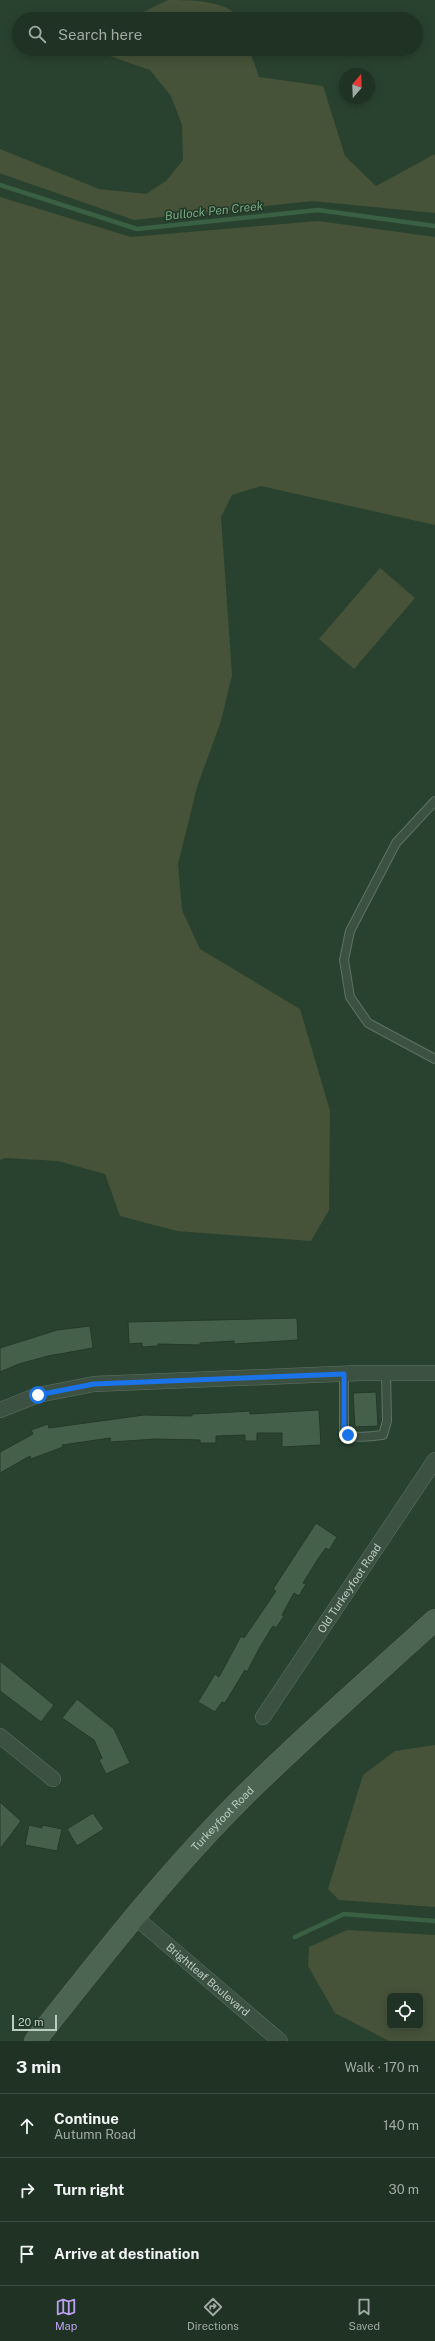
<!DOCTYPE html>
<html lang="en">
<head>
<meta charset="utf-8">
<style>
  :root { --surface:#1f3223; --page:#273a2b; --text:#f1f3f6; --muted:#a1aaa6; --line:#3c4d41; --accent:#bca0f2 }
  body { margin:0; font-family:"Public Sans",sans-serif; background:var(--page); color:var(--text) }
  .controls { position:absolute; right:12px; bottom:12px; display:grid; overflow:hidden; border-radius:6px; box-shadow:0 2px 10px #0003 }
  .controls button { width:36px; height:36px; display:grid; place-items:center; padding:0; border:0; border-bottom:1px solid var(--line); background:var(--surface); color:var(--text); font:20px sans-serif }
  .compass { position:absolute; left:339px; top:68px; width:36px; height:36px; border-radius:50%; background:var(--surface); box-shadow:0 2px 10px #0003; rotate:19deg }
  .scale { position:absolute; left:12px; bottom:10px; width:45px; box-sizing:border-box; padding-left:4px; border:2px solid #bbcbbf; border-top:0; font-size:11px; line-height:14px; white-space:nowrap; color:#bbcbbf; -webkit-text-stroke:3px #223727; paint-order:stroke }
  .stop { position:absolute; width:12px; height:12px; margin:-9px; border:3px solid #1a73e8; border-radius:50%; background:#fff }
  .stop.end { background:#1a73e8; border-color:#fff; box-shadow:0 1px 4px #0008 }
  .list { margin:0; padding:0; list-style:none }
  h2 { display:flex; justify-content:space-between; align-items:center; height:52px; margin:0; padding:0 16px; font-size:17px }
  h2 small { font-size:13px; font-weight:400; color:var(--muted) }
  .list li { display:grid; grid-template-columns:26px 1fr auto; gap:12px; align-items:center; box-sizing:border-box; height:64px; padding:0 16px; border-top:1px solid var(--line) }
  .list b { display:block; font-size:15px; white-space:nowrap }
  .list p { margin:0; font-size:13px; white-space:nowrap; color:var(--muted) }
  .list em { font-size:13px; font-style:normal; color:var(--muted) }
  .icon { flex:none; width:22px; height:22px; fill:none; stroke:currentColor; stroke-width:2; stroke-linecap:round; stroke-linejoin:round }
  .map { position:relative; flex:none; width:435px; height:2041px; overflow:hidden }
  .search { position:absolute; background:var(--surface); box-shadow:0 2px 10px #0003; left:12px; right:12px; top:12px; height:44px; display:flex; align-items:center; gap:10px; box-sizing:border-box; padding:0 14px; border-radius:22px; color:var(--muted); font-size:15px }
  .sheet { height:244px; background:var(--surface) }
  nav { display:flex; justify-content:space-around; align-items:center; box-sizing:border-box; height:56px; border-top:1px solid var(--line); background:var(--surface); font-size:11px; color:var(--muted) }
  nav a { display:grid; justify-items:center; gap:2px }
  nav .on { color:var(--accent) }
  .map>svg:first-child { display:block }
</style>
</head>
<body>
<div class="map">
<svg width="435" height="2041" viewBox="0 0 435 2041">
  <rect width="100%" height="100%" fill="#29422f"/>
  <g fill="#465339" fill-rule="evenodd">
    <path d="M168,0c20,0 62,0 71,19h-110z"/>
    <path d="M40,49h209l10,28 64,9 22,70 31,30 59,-32v59l-123,-12 -178,19 -132,-46 -2,-1v-24l99,40 47,5 20,-13 17,-21 -1,-35 -11,-29 -21,-26 -40,-14 -67,-4z"/>
    <path d="M0,197l131,40 187,-16 117,16v288l-174,-39 -29,9 -11,22 11,158 -11,46 -24,66 -19,77 4,46 18,39 100,60 30,102 -1,99 -18,31 -134,-10 -57,-15 -15,-42 -47,-13 -53,-3 -5,2z"/>
    <path d="M380,568l35,30 -61,71 -35,-30z"/>
    <path d="M435,1745v162l-96,-7 -11,-11 35,-114 32,-24z"/>
    <path d="M347,1930l88,5v106h-46l-54,-28 -27,-47 1,-19zM390,1996h30v30h-30z"/>
  </g>
  <g fill="none" stroke-linecap="round" stroke-linejoin="round">
    <g stroke="#396042" stroke-width="4.5">
      <path d="M0,185l137,44 181,-19 117,16"/>
      <path d="M295,1937l49,-23 91,7"/>
    </g>
  </g>
  <g fill="#445f4a" stroke="#243929">
    <path d="M297,1318l1,22 -64,4v-3l-34,2v2l-42,-1v2l-16,1v-4l-13,1 -1,-22z"/>
    <path d="M90,1326l3,22 -45,8 -29,8 -19,8v-24l57,-18z"/>
    <path d="M376,1392l2,34 -23,1 -2,-34z"/>
    <path d="M319,1410l2,35 -39,2v-14h-25v8h-12v-6l-29,1v7h-16v-3l-44,-1 -45,3 -1,-4 -48,7 1,2 -32,12 -1,-3 -30,17v-21l33,-18 -2,-4 17,-6 1,4 95,-13 48,1v-2l42,-2 16,-1v3z"/>
    <path d="M316,1523l21,14 -8,13 -3,-2 -8,11 -15,24 3,1 -7,12 -5,-3 -12,22 2,1 -8,12 -3,-2 -13,21 -13,25 -2,-2 -20,33 -3,-1 -7,10 -17,-10 17,-28 4,3 22,-41 3,2 32,-47 -3,-2z"/>
    <path d="M0,1661l54,44 -13,17 -41,-31z"/>
    <path d="M77,1699l37,30 16,34 -24,11 -7,-14 3,-2 -8,-18 -32,-22z"/>
    <path d="M0,1802l21,19 -21,28z"/>
    <path d="M93,1813l11,16 -27,17 -10,-17z"/>
    <path d="M29,1825l13,3v-3l20,4 -5,22 -32,-6z"/>
  </g>
  <g fill="none" stroke-linecap="round" stroke-linejoin="round">
    <defs>
      <g id="lane">
        <path d="M435,801l-39,42 -46,88 -6,29 6,37 18,26 67,36"/>
        <path d="M344,1374v58c10,8 26,4 39,3l4,-14 -1,-48"/>
      </g>
      <g id="street">
        <path d="M0,1410l38,-15 56,-11 266,-11h75"/>
        <path id="s1" d="M263,1717l172,-257"/>
        <path d="M0,1736l53,43"/>
        <path id="s2" d="M135,1917l145,124"/>
      </g>
      <g id="secondary">
        <path id="s3" d="M35,2041c66,-83 131,-167 206,-242 62,-62 129,-120 194,-179"/>
      </g>
    </defs>
    <use href="#lane" stroke="#5f7263" stroke-width="10"/>
    <use href="#street" stroke="#5f7263" stroke-width="16"/>
    <use href="#secondary" stroke="#5f7263" stroke-width="22"/>
    <use href="#lane" stroke="#3d5142" stroke-width="8"/>
    <use href="#street" stroke="#3d5142" stroke-width="15"/>
    <use href="#secondary" stroke="#4c6452" stroke-width="21"/>
  </g>
  <g fill="none" stroke-linecap="round" stroke-linejoin="round">
    <path stroke="#1a73e8" stroke-width="5" d="M38,1395l56,-11 250,-10v58l4,3"/>
  </g>
  <g text-anchor="middle" stroke-width="3" stroke-linejoin="round" paint-order="stroke">
    <g font-size="11" fill="#bbcbbf" stroke="#223727">
      <text dy="4" stroke="none"><textPath href="#s1" startOffset="155">Old Turkeyfoot Road</textPath></text>
      <text dy="4" stroke="none"><textPath href="#s3" startOffset="291">Turkeyfoot Road</textPath></text>
      <text dy="4" stroke="none"><textPath href="#s2" startOffset="96">Brightleaf Boulevard</textPath></text>
    </g>
    <g font-size="12" font-style="italic" fill="#77a781" stroke="#223727">
      <text transform="translate(214 211) rotate(-6)" y="4">Bullock Pen Creek</text>
    </g>
  </g>
</svg>
<div class="controls">
<button><svg class="icon" aria-label="locate" viewBox="0 0 24 24"><circle cx="12" cy="12" r="6"/><path d="M12 2v4M12 18v4M2 12h4M18 12h4"/></svg></button>
</div>
<svg class="compass" viewBox="-18 -18 36 36"><path d="M0-13l5 13h-10z" fill="#e53935"/><path d="M0 13l5-13h-10z" fill="#a1aaa6"/></svg>
<div class="scale">20 m</div>
<div class="stop" style="left:38px;top:1395px"></div>
<div class="stop end" style="left:348px;top:1435px"></div>
<div class="search"><svg class="icon" aria-label="search" viewBox="0 0 24 24"><circle cx="10" cy="10" r="6"/><path d="M15 15l6 6"/></svg>Search here</div>
</div>
<section class="sheet">
<h2>3 min<small>Walk · 170 m</small></h2>
<ul class="list">
<li><svg class="icon" aria-label="ahead" viewBox="0 0 24 24"><path d="M12 20V5M6 11l6-6 6 6"/></svg><div><b>Continue</b><p>Autumn Road</p></div><em>140 m</em></li>
<li><svg class="icon" aria-label="right" viewBox="0 0 24 24"><path d="M7 20v-9h11M14 6l5 5-5 5"/></svg><div><b>Turn right</b></div><em>30 m</em></li>
<li><svg class="icon" aria-label="arrive" viewBox="0 0 24 24"><path d="M6 21V4h12l-3 4 3 4H6"/></svg><div><b>Arrive at destination</b></div></li>
</ul>
</section>
<nav>
<a class="on"><svg class="icon" aria-label="map" viewBox="0 0 24 24"><path d="M3 6l6-2 6 2 6-2v14l-6 2-6-2-6 2zM9 4v14M15 6v14"/></svg>Map</a>
<a><svg class="icon" aria-label="directions" viewBox="0 0 24 24"><path d="M12 3l9 9-9 9-9-9zM9 14v-3h6M13 9l2 2-2 2"/></svg>Directions</a>
<a><svg class="icon" aria-label="saved" viewBox="0 0 24 24"><path d="M7 4h10v16l-5-4-5 4z"/></svg>Saved</a>
</nav>
</body>
</html>
